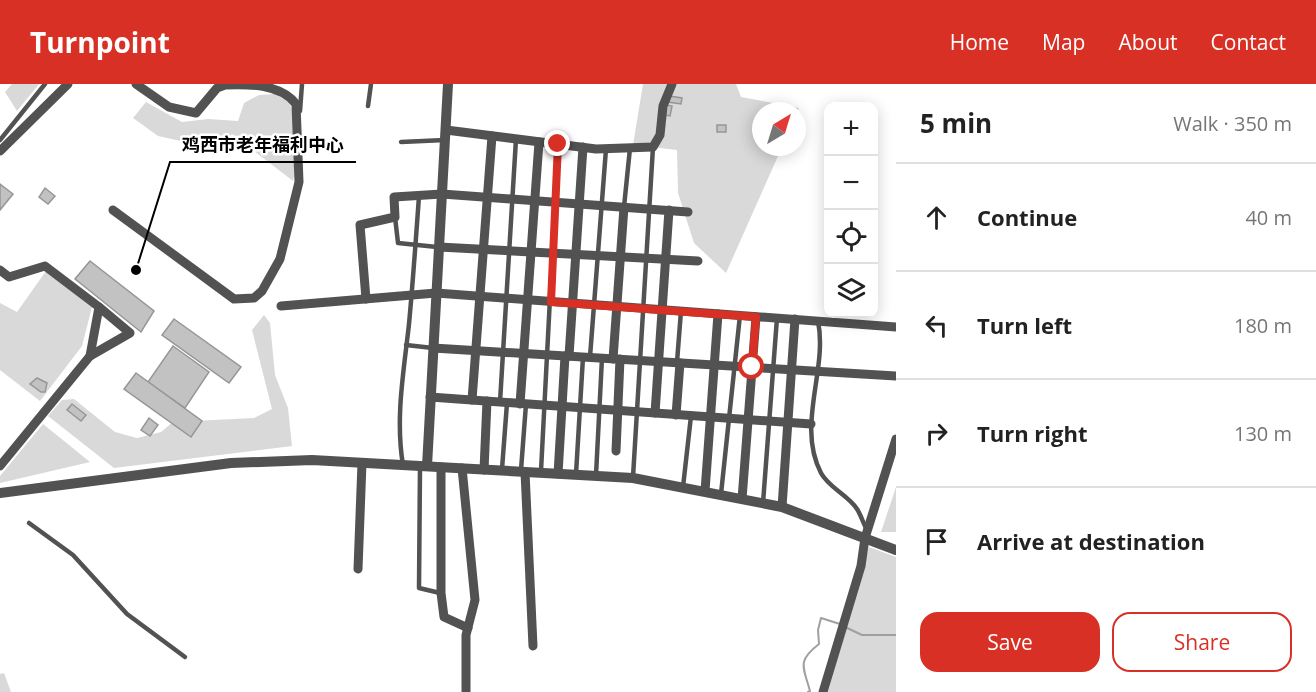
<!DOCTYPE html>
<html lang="en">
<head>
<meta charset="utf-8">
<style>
  :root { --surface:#fff; --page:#f2f2f2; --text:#222; --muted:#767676; --line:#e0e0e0; --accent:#d93025 }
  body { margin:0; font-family:"Open Sans","Noto Sans SC",sans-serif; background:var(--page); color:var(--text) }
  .controls { position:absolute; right:18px; top:18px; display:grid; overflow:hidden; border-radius:12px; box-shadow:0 3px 15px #0003 }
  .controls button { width:54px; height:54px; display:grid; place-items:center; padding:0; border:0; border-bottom:2px solid var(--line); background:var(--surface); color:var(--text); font:30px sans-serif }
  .compass { position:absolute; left:752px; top:18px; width:54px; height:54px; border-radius:50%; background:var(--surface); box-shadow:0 3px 15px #0003; rotate:38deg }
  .stop { position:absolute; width:18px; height:18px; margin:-14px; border:4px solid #d93025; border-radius:50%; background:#fff }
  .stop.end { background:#d93025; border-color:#fff; box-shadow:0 2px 6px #0008 }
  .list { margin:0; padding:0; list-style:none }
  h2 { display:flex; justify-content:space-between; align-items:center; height:78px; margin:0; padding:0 24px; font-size:26px }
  h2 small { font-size:20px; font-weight:400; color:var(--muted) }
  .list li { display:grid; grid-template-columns:39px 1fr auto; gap:18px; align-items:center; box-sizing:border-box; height:108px; padding:0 24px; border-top:2px solid var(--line) }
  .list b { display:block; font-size:22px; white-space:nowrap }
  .list em { font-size:20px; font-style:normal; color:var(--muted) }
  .actions { display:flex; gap:12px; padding:18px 24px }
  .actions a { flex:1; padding:14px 0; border:2px solid var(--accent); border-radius:18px; text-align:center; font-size:21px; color:var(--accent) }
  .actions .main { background:var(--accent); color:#fff }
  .icon { flex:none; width:33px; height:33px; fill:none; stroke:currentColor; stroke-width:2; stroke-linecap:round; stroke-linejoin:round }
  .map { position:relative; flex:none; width:896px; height:608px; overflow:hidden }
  header { display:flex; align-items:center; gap:36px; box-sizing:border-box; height:84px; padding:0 30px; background:var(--accent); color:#fff }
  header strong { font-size:28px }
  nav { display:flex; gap:33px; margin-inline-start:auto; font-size:21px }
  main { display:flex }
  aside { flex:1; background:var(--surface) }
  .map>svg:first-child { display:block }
</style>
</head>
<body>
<header>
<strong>Turnpoint</strong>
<nav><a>Home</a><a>Map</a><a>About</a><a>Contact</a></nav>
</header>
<main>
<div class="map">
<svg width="896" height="608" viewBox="0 0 896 608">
  <rect width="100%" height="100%" fill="#fff"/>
  <g fill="#d9d9d9">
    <path d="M12,0h27l-22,27 -12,-19z"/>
    <path d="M643,0h93l5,13 58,11 -2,5v-2h-36v36h21l-56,126 -32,-30 -16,-50 -1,-43 -44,-5z"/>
    <path d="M274,10c3,2 10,4 13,7 12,11 10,65 6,80l-61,-47 -15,15 -59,-13 -25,-18 13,-16 36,20 26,-3 30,2 6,-18 15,-8z"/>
    <path d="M46,187l46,36 -10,39 -42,55 -40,-31v-67l17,9z"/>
    <path d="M264,231l6,8 5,52 13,33 4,38 -178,22 -66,-52 14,-16 12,-1 41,33 22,6 24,-6 12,-10 81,-4 18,-9 -20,-79z"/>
    <path d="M43,340l47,38 -90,21v-7z"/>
    <path d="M896,403v45h-15z"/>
    <path d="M869,463l27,10v135h-68z"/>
    <path d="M4,589l7,19h-11v-18z"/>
  </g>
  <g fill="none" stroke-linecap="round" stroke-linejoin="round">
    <g stroke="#a0a0a0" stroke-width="2">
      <path d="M845,543l17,8h34"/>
      <path d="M808,608l2,-1c-7,-25 -13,-30 9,-47l-1,-14 3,-12 19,6"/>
    </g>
  </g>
  <g fill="#c2c2c2" stroke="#969696" stroke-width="1.5">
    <path d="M669,12l13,2 -1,6 -13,-2z"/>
    <path d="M666,21l6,1 -2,10 -6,-1z"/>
    <rect x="717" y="41" width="9" height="7"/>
    <path d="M0,100l13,10 -13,16z"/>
    <path d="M45,104l10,8 -7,8 -9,-7z"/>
    <path d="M90,177l64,50 -13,21 -66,-53z"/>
    <path d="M174,235l67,48 -12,16 -67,-48z"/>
    <path d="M173,262l36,26 -24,36 -37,-26z"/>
    <path d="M136,289l66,48 -11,16 -67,-48z"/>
    <path d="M37,294l10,5 -2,9h-4l-11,-8z"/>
    <path d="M72,320l14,11 -5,6 -14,-11z"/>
    <path d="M149,334l9,7 -8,11 -9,-6z"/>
  </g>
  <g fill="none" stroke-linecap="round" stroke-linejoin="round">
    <g stroke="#525252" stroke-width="4.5">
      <path d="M368,22l3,-22"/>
      <path d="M300,27l2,-27"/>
      <path d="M0,56l45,-56"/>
      <path d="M401,58l44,-2"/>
      <path d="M624,123l6,-59"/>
      <path d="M395,133l3,26 39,4"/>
      <path d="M818,237c10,49 -22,104 3,152 8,15 27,22 36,36 4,6 6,14 10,21"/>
      <path d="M406,261l27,3"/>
      <path d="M590,273l16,-208"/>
      <path d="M677,278l4,-51"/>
      <path d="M500,318l16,-263"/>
      <path d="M403,381c-8,-47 1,-95 6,-141 4,-43 7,-86 10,-128"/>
      <path d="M420,382l-1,122 21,5"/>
      <path d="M502,385l5,-66"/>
      <path d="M521,386l5,-66"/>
      <path d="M541,387l17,-327"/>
      <path d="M576,390l7,-117"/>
      <path d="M596,391l6,-117"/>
      <path d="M633,393l20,-330"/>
      <path d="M683,403l8,-71"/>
      <path d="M721,410l19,-179"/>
      <path d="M763,419l14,-185"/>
      <path d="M29,439l44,32 54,59 58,43"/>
    </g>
    <g stroke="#525252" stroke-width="9">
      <path d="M446,46l150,19 57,-2 7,-12 3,-29 9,-22"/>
      <path d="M0,67l68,-67"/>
      <path d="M113,126l121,89 20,-1 8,-7 18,-32 19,-77 -3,-78c-15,-20 -47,-20 -71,-19l-8,3 -21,25 -27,-6 -33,-23"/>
      <path d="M439,163l259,14"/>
      <path d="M0,186l9,7 36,-11 54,41 -9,49"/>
      <path d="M366,215l-6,-74 35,-8 -1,-20 48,-3 246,18"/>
      <path d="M281,222l155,-13 460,34"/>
      <path d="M433,264l463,28"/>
      <path d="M569,272l14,-209"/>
      <path d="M613,275l11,-152"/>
      <path d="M430,313l381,27"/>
      <path d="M472,316l20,-264"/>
      <path d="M520,320l19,-262"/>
      <path d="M655,329l14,-203"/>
      <path d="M676,331l4,-52"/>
      <path d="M616,367l4,-92"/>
      <path d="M0,382l90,-110 40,-23 -31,-26"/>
      <path d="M441,383v126l3,24 24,11"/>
      <path d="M462,384l13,132 -9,35v57"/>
      <path d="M484,386l3,-69"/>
      <path d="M525,388l8,174"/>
      <path d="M558,390l7,-118"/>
      <path d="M705,407l13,-177"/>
      <path d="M742,415l14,-182"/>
      <path d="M782,423l13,-188"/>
      <path d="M358,485l4,-106"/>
      <path d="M823,608l38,-126 4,-28 31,-99"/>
    </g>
    <g stroke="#525252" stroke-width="10">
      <path d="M427,382l21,-382"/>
      <path d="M0,409l231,-30 81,-3 321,18 149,29 114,43"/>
    </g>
  </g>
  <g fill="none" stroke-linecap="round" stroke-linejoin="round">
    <path stroke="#d93025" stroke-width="8" d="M558,60l-7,158 205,15 -4,50"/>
  </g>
  <path fill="none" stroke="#000" stroke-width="2" d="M136 186L170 78H356"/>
  <circle fill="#000" stroke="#fff" stroke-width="2" cx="136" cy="186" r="6"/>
  <g font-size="18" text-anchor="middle" font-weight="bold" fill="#000" stroke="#fff" stroke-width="5" stroke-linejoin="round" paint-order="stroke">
    <text x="263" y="67">鸡西市老年福利中心</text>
  </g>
</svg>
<div class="controls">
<button>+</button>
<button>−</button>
<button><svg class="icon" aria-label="locate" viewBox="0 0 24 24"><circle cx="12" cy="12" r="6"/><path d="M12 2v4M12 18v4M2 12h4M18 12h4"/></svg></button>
<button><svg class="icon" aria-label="layers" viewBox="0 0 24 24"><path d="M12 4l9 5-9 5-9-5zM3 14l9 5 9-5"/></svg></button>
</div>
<svg class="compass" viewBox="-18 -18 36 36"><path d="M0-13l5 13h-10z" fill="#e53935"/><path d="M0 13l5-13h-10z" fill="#767676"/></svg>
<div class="stop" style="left:752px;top:283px"></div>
<div class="stop end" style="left:558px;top:60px"></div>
</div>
<aside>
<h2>5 min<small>Walk · 350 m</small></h2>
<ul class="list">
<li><svg class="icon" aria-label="ahead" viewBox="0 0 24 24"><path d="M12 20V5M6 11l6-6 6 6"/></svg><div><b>Continue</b></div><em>40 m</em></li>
<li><svg class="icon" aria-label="left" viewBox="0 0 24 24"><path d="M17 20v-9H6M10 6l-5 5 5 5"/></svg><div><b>Turn left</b></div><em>180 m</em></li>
<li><svg class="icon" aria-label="right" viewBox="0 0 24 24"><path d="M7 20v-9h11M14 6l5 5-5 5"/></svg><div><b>Turn right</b></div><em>130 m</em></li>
<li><svg class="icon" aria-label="arrive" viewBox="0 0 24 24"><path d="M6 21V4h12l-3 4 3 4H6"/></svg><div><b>Arrive at destination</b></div></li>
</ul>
<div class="actions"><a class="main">Save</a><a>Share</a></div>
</aside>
</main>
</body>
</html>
